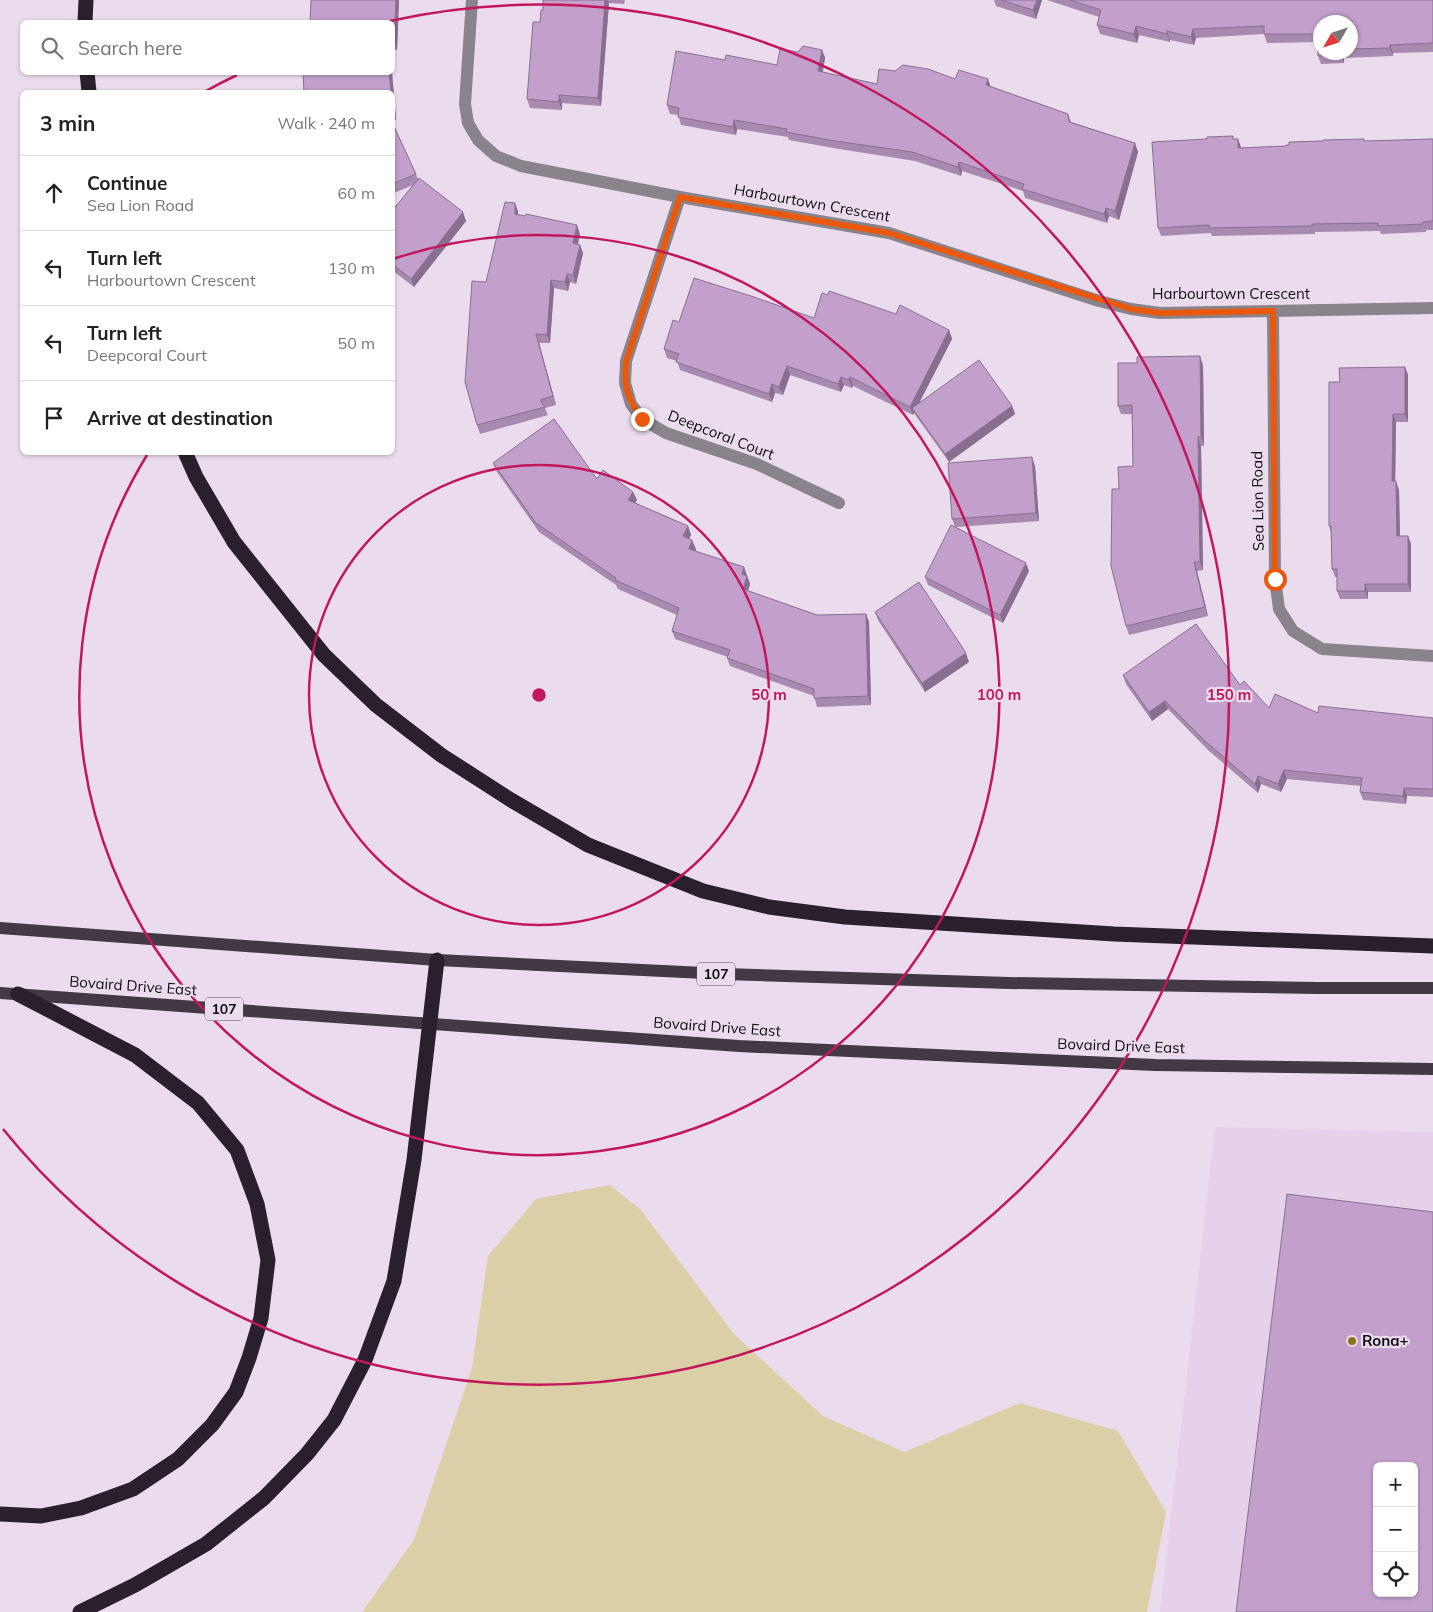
<!DOCTYPE html>
<html lang="en">
<head>
<meta charset="utf-8">
<style>
  :root { --surface:#fff; --page:#f6f6f6; --text:#222; --muted:#767676; --line:#e0e0e0 }
  body { margin:0; font-family:Mulish,sans-serif; background:var(--page); color:var(--text) }
  .controls { position:absolute; right:15px; bottom:15px; display:grid; overflow:hidden; border-radius:8px; box-shadow:0 1px 4px #0004 }
  .controls button { width:45px; height:45px; display:grid; place-items:center; padding:0; border:0; border-bottom:1px solid var(--line); background:var(--surface); color:var(--text); font:25px sans-serif }
  .compass { position:absolute; left:1313px; top:15px; width:45px; height:45px; border-radius:50%; background:var(--surface); box-shadow:0 1px 4px #0004; rotate:231deg }
  .stop { position:absolute; width:15px; height:15px; margin:-11px; border:4px solid #ea580c; border-radius:50%; background:#fff }
  .stop.end { background:#ea580c; border-color:#fff; box-shadow:0 1px 5px #0008 }
  .list { margin:0; padding:0; list-style:none }
  h2 { display:flex; justify-content:space-between; align-items:center; height:65px; margin:0; padding:0 20px; font-size:21px }
  h2 small { font-size:16px; font-weight:400; color:var(--muted) }
  .list li { display:grid; grid-template-columns:32px 1fr auto; gap:15px; align-items:center; box-sizing:border-box; height:75px; padding:0 20px; border-top:1px solid var(--line) }
  .list b { display:block; font-size:19px; white-space:nowrap }
  .list p { margin:0; font-size:16px; white-space:nowrap; color:var(--muted) }
  .list em { font-size:16px; font-style:normal; color:var(--muted) }
  .icon { flex:none; width:28px; height:28px; fill:none; stroke:currentColor; stroke-width:2; stroke-linecap:round; stroke-linejoin:round }
  .map { position:relative; flex:none; width:1433px; height:1612px; overflow:hidden }
  .search { position:absolute; background:var(--surface); box-shadow:0 1px 4px #0004; left:20px; top:20px; width:375px; height:55px; display:flex; align-items:center; gap:12px; box-sizing:border-box; padding:0 18px; border-radius:8px; color:var(--muted); font-size:19px }
  .panel { position:absolute; background:var(--surface); box-shadow:0 1px 4px #0004; left:20px; top:90px; width:375px; height:365px; border-radius:8px }
  .map>svg:first-child { display:block }
</style>
</head>
<body>
<div class="map">
<svg width="1433" height="1612" viewBox="0 0 1433 1612">
  <rect width="100%" height="100%" fill="#eadced"/>
  <path fill="#e5d2ea" fill-rule="evenodd" d="M1215,1127l218,5v480h-273zM1377,1466h37v127h-37z"/>
  <path fill="#dbcfa8" d="M609,1185l31,24 94,125 89,82 81,36 116,-49 98,28 48,81 -19,100h-785l52,-72 58,-172 16,-112 48,-57z"/>
  <g fill="none" stroke-linecap="round" stroke-linejoin="round">
    <g stroke="#89838b" stroke-width="12">
      <path d="M472,0l-7,104 3,19 10,17 18,16 25,10 159,31 209,36 210,68 32,8 29,4 273,-5"/>
      <path d="M680,197l-54,164 -1,22 6,21 11,15 24,14 91,31 82,39"/>
      <path d="M1273,311l2,268 4,30 14,22 29,18 111,7"/>
    </g>
    <g stroke="#423945" stroke-width="12">
      <path d="M0,928l437,32 288,14 284,9 308,5h116"/>
      <path d="M0,993l739,53 416,19 278,4"/>
    </g>
    <g stroke="#2a202d" stroke-width="15">
      <path d="M85,22l1,-22"/>
      <path d="M87,72l2,20"/>
      <path d="M185,452l11,25 38,65 90,113 52,50 65,50 70,45 77,45 115,46 66,16 76,10 269,17 319,12"/>
      <path d="M0,1514l41,2 40,-8 52,-19 45,-30 34,-34 24,-33 13,-34 12,-40 7,-58 -11,-56 -20,-54 -39,-47 -63,-48 -117,-61"/>
      <path d="M80,1612l55,-27 71,-41 58,-46 43,-44 27,-34 31,-60 29,-79 20,-121 23,-200"/>
    </g>
  </g>
  <g fill="#a889af" fill-rule="evenodd">
    <path d="M399,0l-2,50h-5v-28z"/>
    <path d="M543,0h82l-1,4 -15,-1 -8,103 -39,-3v7l-32,-2 -3,-9 13,-77 3,-12z"/>
    <path d="M994,0h48l-6,19 -40,-13z"/>
    <path d="M1047,0h386v52l-40,1v3l-49,2v5l-23,1 -3,-8v-14l-51,1 -3,-9 -68,4 -2,7 -24,-5v2l-31,-7 -2,8 -37,-9 -3,-9 2,-8zM1350,22v30h-30z"/>
    <path d="M822,50l3,8 -2,14 54,12 78,-5h33l2,7 78,28 3,8 64,21 3,9 -19,68 -10,-4 -2,7 -82,-25 -2,-7 -61,-20 -1,5 -46,-15 -76,-12 -50,-9 -1,-3 -51,-8 -1,6 -55,-10 -3,-10 -8,-1 -3,-9 58,-45 52,5 21,-13z"/>
    <path d="M392,72l4,48 -4,1z"/>
    <path d="M392,122l26,57 48,42 -52,66 -22,-17v-59l21,-26 -21,9z"/>
    <path d="M1234,139l7,9 45,-2 79,-5 68,-2v91h-7v2l-45,2 -1,-3 -65,1v2l-103,2 -1,-3 -50,3 -3,-8z"/>
    <path d="M518,211v4l62,19 -2,10 2,1 3,8 -7,31 -6,-2 -2,9 -14,-3 -4,55h-11l17,62 -11,3 3,7 -68,19 -3,-9 9,-143z"/>
    <path d="M896,314l53,16 3,9 -33,64 93,3 3,8 -66,48 -33,-46 -2,-3 -1,2 -60,-29 -1,2 -8,-3 -3,7 -51,-17 -7,20 -8,-2 -3,9 -92,-32 -3,-9 -10,-3 -3,-9 15,-27 135,-4z"/>
    <path d="M1203,365l1,81h-3l2,124 -6,1 11,45 -79,19 -3,-9 -7,-137 14,-23 -1,-52h-11l-3,-8z"/>
    <path d="M1405,367l3,8v47h-12l-1,59 4,9 1,46h8l3,8v48h-43v7h-28l-3,-8v-14h-2l-3,-8 -1,-37 -2,-6 11,-144z"/>
    <path d="M493,463l104,16 36,13 4,8 -2,3 53,23 3,9 -2,4 7,10 -1,2 49,16 6,17 -2,7 69,24 49,-1 3,8 2,83 -54,2 -3,-11 -84,-30 -3,-8 1,-1 -53,-18 -3,-8 5,-16 -59,-26 -2,-4 -77,-53 -42,-60z"/>
    <path d="M1035,466l4,55 -83,6 73,44 -26,52 -75,-38 -3,-8 30,-50 -3,-8z"/>
    <path d="M875,612l94,50 -44,30 -47,-72z"/>
    <path d="M1123,675l117,10 29,23 49,5 115,5v79l-26,-1 -1,8 -43,-4 -3,-8 1,-6 -74,-7 -6,13 -20,-8 -3,9 -50,-43 -40,-41 -16,12 -26,-37z"/>
  </g>
  <g fill="#886f8f">
    <path d="M396,0h3l-2,50 -3,-9z"/>
    <path d="M605,0h2l2,3 -8,103 -3,-8z"/>
    <path d="M1037,0h5l-6,19 -3,-9z"/>
    <path d="M1136,26l3,9 -2,8 -3,-9z"/>
    <path d="M1193,29l3,9 -2,7 -3,-8z"/>
    <path d="M1167,31l3,9v2l-3,-8z"/>
    <path d="M1390,45l3,8v3l-3,-8z"/>
    <path d="M822,50l3,8 -4,22 -3,-9z"/>
    <path d="M1341,52h1l2,6v5l-3,-8z"/>
    <path d="M389,72h3l4,48 -4,-8v-20h-1z"/>
    <path d="M988,79l3,9 -5,-3z"/>
    <path d="M559,95l3,8v7l-3,-8z"/>
    <path d="M734,120l3,9 -1,6 -3,-8z"/>
    <path d="M1238,139l3,8v9l-3,-8z"/>
    <path d="M1135,143l3,9 -19,68 -4,-9z"/>
    <path d="M959,162l3,9 -1,5 -3,-9z"/>
    <path d="M515,203l3,8v12l-3,-9z"/>
    <path d="M1106,208l3,8 -2,7 -3,-9z"/>
    <path d="M463,212l3,9 -52,66 -3,-8z"/>
    <path d="M577,225l3,9 -4,18 -3,-9z"/>
    <path d="M580,245l3,8 -7,31 -3,-9z"/>
    <path d="M567,274l3,8 -2,9 -3,-9z"/>
    <path d="M551,280l3,8 -4,55 -3,-8z"/>
    <path d="M949,330l3,9 -37,72 -3,-3 2,5 -1,2 -3,-8z"/>
    <path d="M536,334l3,9 17,62 -3,-9z"/>
    <path d="M1200,356l3,9 1,81 -3,-9z"/>
    <path d="M787,366l3,9 -7,20 -4,-8z"/>
    <path d="M1405,367l3,8v47l-3,-8z"/>
    <path d="M841,377l3,8 -3,7 -3,-8z"/>
    <path d="M850,377l3,9 -1,2 -3,-8z"/>
    <path d="M772,384l3,9 -3,9 -3,-8z"/>
    <path d="M1012,406l3,8 -66,48 -4,-8z"/>
    <path d="M1393,414l3,8 -1,68 -3,-9z"/>
    <path d="M1198,437l3,9 2,124 -3,-8z"/>
    <path d="M1032,457l3,9 4,55 -3,-8z"/>
    <path d="M1396,481l3,9 1,54 -3,-8z"/>
    <path d="M633,492l4,8 -6,8 -3,-8z"/>
    <path d="M688,526l3,9 -5,10 -3,-9z"/>
    <path d="M1408,536l3,8v48l-3,-8z"/>
    <path d="M692,540l4,9 -4,9 -3,-9z"/>
    <path d="M1194,562l3,9 11,45 -3,-9z"/>
    <path d="M1026,563l3,8 -26,52 -3,-8z"/>
    <path d="M744,567l3,9 -5,-2z"/>
    <path d="M747,576l3,8 -4,13 -3,-8z"/>
    <path d="M1365,584l3,8v7l-3,-8z"/>
    <path d="M866,614l3,8 2,83 -3,-9z"/>
    <path d="M966,653l3,9 -44,30 -3,-9z"/>
    <path d="M1165,701l3,8 -16,12 -3,-9z"/>
    <path d="M1284,770l3,9 -6,13 -3,-8z"/>
    <path d="M1258,776l3,8 -3,9 -3,-9z"/>
    <path d="M1404,788l3,8 -1,8 -3,-8z"/>
  </g>
  <g fill="#c39fcc" stroke="#886f8f" fill-rule="evenodd">
    <path d="M311,0h85l-2,41h-2v-19h-82z"/>
    <path d="M543,0h62l-7,98 -39,-3v7l-32,-3 6,-77h7l1,-12h2z"/>
    <path d="M1001,0h36l-4,10z"/>
    <path d="M1070,0h363v43l-43,2v3l-40,1v-27h-30v30h21v3l-23,1 -1,-22h-53v-8l-71,3 -2,8 -24,-6v3l-31,-8 -2,8 -37,-9 4,-15z"/>
    <path d="M803,46l19,4 -4,21 59,13 2,-15 16,2 8,-6 25,4 27,10 4,-9 29,9 -2,6 82,29 1,8 66,21 -20,68 -9,-3 -2,6 -82,-25 2,-5 -65,-22 -1,5 -46,-15 -77,-11 -49,-9 1,-3 -53,-9 -1,7 -55,-10 1,-9 -12,-3 9,-54 49,9 1,-5 51,10 3,-16 18,3z"/>
    <path d="M303,72h86l2,20h-87z"/>
    <path d="M392,122l24,52 -24,10z"/>
    <path d="M1233,136v3h5v9l48,-2v-1h3v-3l34,-1v-1l41,-1v2l69,-2v82l-10,1v2l-45,2v-3l-66,1v2l-103,2v-3l-51,3 -6,-86 55,-3v-2z"/>
    <path d="M419,178l44,34 -52,67 -19,-15v-53z"/>
    <path d="M505,202l10,1v11l10,2 1,-2 51,11 -4,18 7,2 -7,30 -6,-1 -2,8 -14,-2 -4,55 -11,-1 17,62 -13,4 5,7 -68,18 -12,-43 7,-101 14,1z"/>
    <path d="M694,278l60,19 60,21 8,-25 6,2 1,-4 67,23 4,-9 49,25 -39,77 -60,-30 -1,3 -8,-3 -3,7 -51,-18 -8,21 -7,-3 -3,10 -93,-32 3,-8 -15,-5 9,-29 6,2z"/>
    <path d="M1200,356l1,81h-3l2,125h-6l11,45 -79,19 -15,-60 1,-77h7l-1,-22 15,-1 -1,-61 -14,1v-43h19v-6z"/>
    <path d="M979,360l33,46 -67,48 -33,-46z"/>
    <path d="M1405,367v47h-12l-1,67h4l1,55h11v48h-43v7h-28v-22h-5l-1,-43h-2v-144h11l-1,-14z"/>
    <path d="M554,419l43,60 6,-9 30,22 -5,8 60,26 -5,10 9,4 -3,9 55,18 -2,7 5,2 -4,13 74,26 49,-1 2,82 -54,2v-9l-87,-31 3,-8 -58,-19 7,-23 -64,-28 1,-2 -80,-55 -43,-60z"/>
    <path d="M1032,457l4,56 -84,6 -4,-56z"/>
    <path d="M951,525l75,38 -26,52 -75,-38z"/>
    <path d="M919,582l47,71 -44,30 -47,-71z"/>
    <path d="M1196,624l44,61 4,-4 25,27 6,-14 43,19 1,-7 114,12v71l-29,-1 -1,8 -43,-4 2,-14 -78,-8 -6,14 -20,-8 -3,8 -50,-43 -40,-40 -16,11 -26,-37z"/>
    <path d="M1287,1194l146,18v400h-197zM1377,1466h37v127h-37z"/>
  </g>
  <g fill="none" stroke-linecap="round" stroke-linejoin="round">
    <path stroke="#ea580c" stroke-width="6" d="M642,419c-15,-22 -18,-31 -16,-57l54,-165 209,36 242,76 29,4 113,-2 2,268"/>
  </g>
  <g fill="none" stroke="#c2185b" stroke-width="2.5">
    <circle cx="539" cy="695" r="230"/>
    <path d="M393 259A460 460 0 1 1 147 455"/>
    <path d="M204 92A690 690 0 0 1 237 75M390 21A690 690 0 1 1 3 1129"/>
  </g>
  <circle fill="#8c7418" stroke="#eadced" stroke-width="2" cx="1352" cy="1341" r="5"/>
  <g text-anchor="middle" stroke-width="4.5" stroke-linejoin="round" paint-order="stroke">
    <g fill="#eadced" stroke="#524b54" stroke-width="1">
      <rect x="697" y="962.5" width="38" height="23" rx="4"/>
      <rect x="205" y="997.5" width="38" height="23" rx="4"/>
    </g>
    <g font-size="14" font-weight="bold" fill="#110d12">
      <text x="716" y="979">107</text>
      <text x="224" y="1014">107</text>
    </g>
    <g font-size="15" fill="#110d12" stroke="#eadced">
      <text transform="translate(812 203) rotate(10)" y="5">Harbourtown Crescent</text>
      <text x="1231" y="299">Harbourtown Crescent</text>
      <text transform="translate(721 435) rotate(21)" y="5">Deepcoral Court</text>
      <text transform="translate(1258 501) rotate(-91)" y="5">Sea Lion Road</text>
      <text transform="translate(133 986) rotate(4)" y="5">Bovaird Drive East</text>
      <text transform="translate(717 1027) rotate(4)" y="5">Bovaird Drive East</text>
      <text transform="translate(1121 1046) rotate(2)" y="5">Bovaird Drive East</text>
    </g>
    <g font-size="15" font-weight="bold" fill="#110d12" stroke="#eadced" text-anchor="start">
      <text x="1362" y="1346">Rona+</text>
    </g>
  </g>
  <circle cx="539" cy="695" r="8" fill="#c2185b" stroke="#eadced" stroke-width="2.5"/>
  <g font-size="15" text-anchor="middle" font-weight="bold" fill="#c2185b" stroke="#eadced" stroke-width="4.5" stroke-linejoin="round" paint-order="stroke">
    <text x="769" y="700">50 m</text>
    <text x="999" y="700">100 m</text>
    <text x="1229" y="700">150 m</text>
  </g>
</svg>
<div class="controls">
<button>+</button>
<button>−</button>
<button><svg class="icon" aria-label="locate" viewBox="0 0 24 24"><circle cx="12" cy="12" r="6"/><path d="M12 2v4M12 18v4M2 12h4M18 12h4"/></svg></button>
</div>
<svg class="compass" viewBox="-18 -18 36 36"><path d="M0-13l5 13h-10z" fill="#e53935"/><path d="M0 13l5-13h-10z" fill="#767676"/></svg>
<div class="stop" style="left:1275px;top:579px"></div>
<div class="stop end" style="left:642px;top:419px"></div>
<div class="search"><svg class="icon" aria-label="search" viewBox="0 0 24 24"><circle cx="10" cy="10" r="6"/><path d="M15 15l6 6"/></svg>Search here</div>
<section class="panel">
<h2>3 min<small>Walk · 240 m</small></h2>
<ul class="list">
<li><svg class="icon" aria-label="ahead" viewBox="0 0 24 24"><path d="M12 20V5M6 11l6-6 6 6"/></svg><div><b>Continue</b><p>Sea Lion Road</p></div><em>60 m</em></li>
<li><svg class="icon" aria-label="left" viewBox="0 0 24 24"><path d="M17 20v-9H6M10 6l-5 5 5 5"/></svg><div><b>Turn left</b><p>Harbourtown Crescent</p></div><em>130 m</em></li>
<li><svg class="icon" aria-label="left" viewBox="0 0 24 24"><path d="M17 20v-9H6M10 6l-5 5 5 5"/></svg><div><b>Turn left</b><p>Deepcoral Court</p></div><em>50 m</em></li>
<li><svg class="icon" aria-label="arrive" viewBox="0 0 24 24"><path d="M6 21V4h12l-3 4 3 4H6"/></svg><div><b>Arrive at destination</b></div></li>
</ul>
</section>
</div>
</body>
</html>
